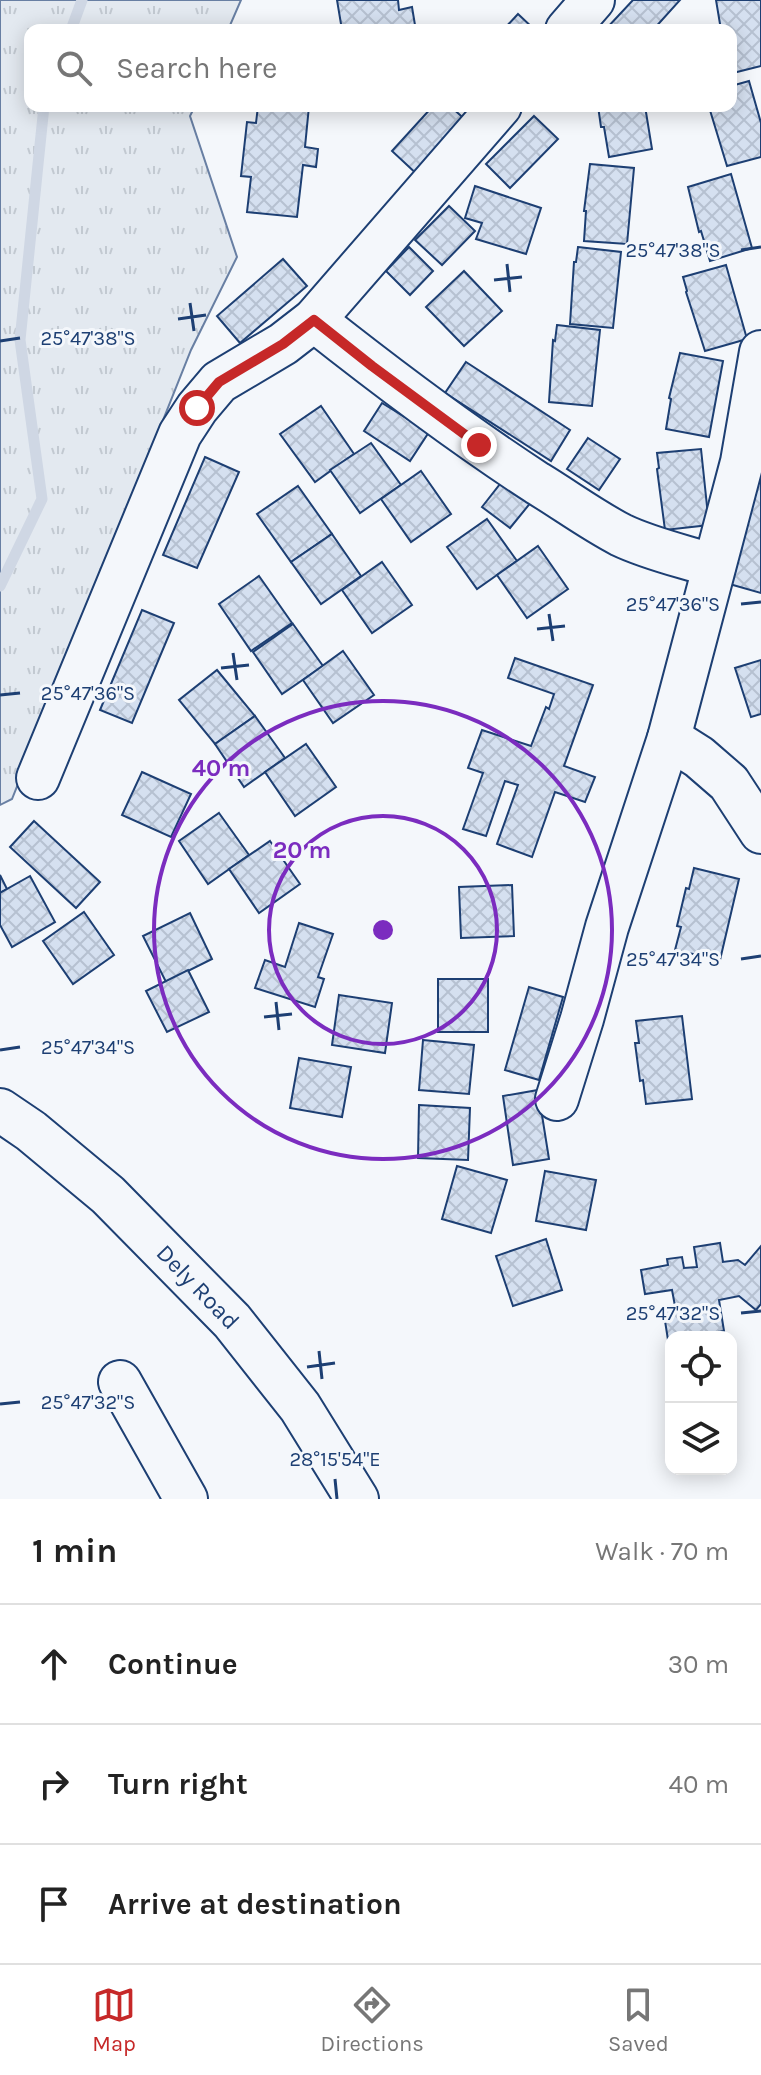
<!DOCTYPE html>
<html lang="en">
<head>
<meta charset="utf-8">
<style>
  :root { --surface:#fff; --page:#f2f2f2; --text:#222; --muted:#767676; --line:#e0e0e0; --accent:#c62828 }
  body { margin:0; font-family:Karla,sans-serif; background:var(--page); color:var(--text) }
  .controls { position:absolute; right:24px; bottom:24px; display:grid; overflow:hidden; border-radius:16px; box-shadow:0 4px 20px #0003 }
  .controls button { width:72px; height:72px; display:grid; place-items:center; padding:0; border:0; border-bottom:2px solid var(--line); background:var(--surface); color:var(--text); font:40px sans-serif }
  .stop { position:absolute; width:24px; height:24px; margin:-18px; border:6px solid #c62828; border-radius:50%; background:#fff }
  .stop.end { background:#c62828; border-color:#fff; box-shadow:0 2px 8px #0008 }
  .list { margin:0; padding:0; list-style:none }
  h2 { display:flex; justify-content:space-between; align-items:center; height:104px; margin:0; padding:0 32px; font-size:34px }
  h2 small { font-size:26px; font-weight:400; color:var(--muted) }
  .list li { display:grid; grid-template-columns:52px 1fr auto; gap:24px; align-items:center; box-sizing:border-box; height:120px; padding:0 32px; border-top:2px solid var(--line) }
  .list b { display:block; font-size:30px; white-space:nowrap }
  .list em { font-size:26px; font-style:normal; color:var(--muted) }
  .icon { flex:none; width:44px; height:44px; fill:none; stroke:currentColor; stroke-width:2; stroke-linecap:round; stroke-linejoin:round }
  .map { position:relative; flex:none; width:761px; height:1499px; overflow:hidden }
  .search { position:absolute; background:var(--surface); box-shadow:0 4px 20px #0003; left:24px; right:24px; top:24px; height:88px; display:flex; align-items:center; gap:20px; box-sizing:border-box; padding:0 28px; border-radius:16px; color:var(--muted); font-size:30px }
  .sheet { height:464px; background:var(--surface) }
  nav { display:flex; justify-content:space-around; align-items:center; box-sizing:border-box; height:112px; border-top:2px solid var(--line); background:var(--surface); font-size:22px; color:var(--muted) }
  nav a { display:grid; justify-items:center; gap:4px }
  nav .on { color:var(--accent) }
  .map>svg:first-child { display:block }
</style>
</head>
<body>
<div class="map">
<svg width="761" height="1499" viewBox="0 0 761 1499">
  <defs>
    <pattern id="grass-tufts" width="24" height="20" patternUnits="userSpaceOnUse" patternTransform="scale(2)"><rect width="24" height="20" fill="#e3e9f0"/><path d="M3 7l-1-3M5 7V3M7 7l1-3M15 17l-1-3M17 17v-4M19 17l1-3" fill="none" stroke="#c2c9d1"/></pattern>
    <pattern id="building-cross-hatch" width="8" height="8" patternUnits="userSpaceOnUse" patternTransform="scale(2)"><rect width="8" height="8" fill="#d5e0f0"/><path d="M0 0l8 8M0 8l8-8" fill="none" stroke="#b6c1d1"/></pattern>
  </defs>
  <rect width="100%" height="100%" fill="#f4f7fb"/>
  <path fill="url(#grass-tufts)" stroke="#687fa3" stroke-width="2" d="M0,0h241l-13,30h-198v76h165l-5,10 47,141 -46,93 -179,449 -12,6z"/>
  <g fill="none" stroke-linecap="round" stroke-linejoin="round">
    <g stroke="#cfd7e4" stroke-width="11">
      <path d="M71,30l11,-30"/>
      <path d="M0,586l42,-87 -22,-159 24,-234"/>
    </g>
  </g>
  <g fill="url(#building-cross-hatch)" stroke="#1d3f73" stroke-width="2">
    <path d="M337,0h61l1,10 13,-3 3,18 -12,2v3h-61z"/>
    <path d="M633,0h47l-27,30h-48z"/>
    <path d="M716,0h45v66l-28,7 -2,-11v-32h-10z"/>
    <path d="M518,14l17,16h-32z"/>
    <path d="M749,81l12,42v34l-34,9 -18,-59 22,-1v-20z"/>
    <path d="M258,106h51l-4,41 13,2 -2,18 -13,-2 -6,52 -50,-5 4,-35 -10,-1 6,-54 9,1z"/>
    <path d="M433,106h17l19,17 -49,54 -28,-26z"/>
    <path d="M598,106h47l7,43 -43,8 -5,-30h-3z"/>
    <path d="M534,116l24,23 -48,49 -24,-24z"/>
    <path d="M590,164l44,4 -7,76 -43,-3 2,-30h-2z"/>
    <path d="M731,174l21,74 -42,13 -9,-30 -2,1 -11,-45z"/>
    <path d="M475,186l66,22 -15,46 -50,-15 6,-16 -17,-5z"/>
    <path d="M449,206l26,25 -33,34 -27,-25z"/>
    <path d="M409,247l24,24 -23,24 -24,-24z"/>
    <path d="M578,247l43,5 -8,76 -43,-4 4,-62h2z"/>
    <path d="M283,259l24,27 -67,57 -23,-27z"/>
    <path d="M726,265l21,74 -42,12 -19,-59 1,-1 -4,-14z"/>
    <path d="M464,271l38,40 -38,35 -38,-39z"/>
    <path d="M557,325l43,5 -8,76 -43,-4 4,-62 2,1z"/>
    <path d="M680,353l43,8 -14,76 -43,-8 5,-30 -2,-1z"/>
    <path d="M466,362l104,68 -19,31 -106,-68z"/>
    <path d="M382,403l47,29 -19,29 -46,-30z"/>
    <path d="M321,406l33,48 -39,28 -35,-48z"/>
    <path d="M588,438l32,21 -21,31 -32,-21z"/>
    <path d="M371,443l30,42 -41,28 -30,-43z"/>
    <path d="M701,449l8,76 -44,5 -8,-61 2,-1 -2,-15z"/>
    <path d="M205,457l34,15 -42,96 -34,-13z"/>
    <path d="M761,469v124l-35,-10z"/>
    <path d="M421,471l30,43 -40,28 -30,-43z"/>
    <path d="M504,479l28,22 -22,27 -28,-21z"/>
    <path d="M298,486l34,48 -41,28 -34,-48z"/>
    <path d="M487,519l30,42 -40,28 -30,-42z"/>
    <path d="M332,534l29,42 -40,28 -30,-42z"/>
    <path d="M538,546l30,43 -41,29 -30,-43z"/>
    <path d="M382,562l30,43 -40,28 -30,-43z"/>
    <path d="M259,576l33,47 -41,28 -32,-47z"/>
    <path d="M142,610l32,13 -42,100 -32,-13z"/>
    <path d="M293,624l30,42 -41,28 -29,-42z"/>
    <path d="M343,651l31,44 -41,28 -30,-43z"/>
    <path d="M515,658l78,27 -29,81 31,11 -10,25 -30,-10 -23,65 -35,-13 21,-59 -13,-4 -19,55 -23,-7 20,-56 -15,-5 14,-38 49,16 15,-39 3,2 5,-15 -46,-16z"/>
    <path d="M761,660v54l-10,3 -16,-49z"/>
    <path d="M217,670l38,46 -40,28 -36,-44z"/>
    <path d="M255,716l30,42 -41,29 -29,-43z"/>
    <path d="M306,744l30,43 -41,29 -30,-44z"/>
    <path d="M142,772l49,22 -20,43 -49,-22z"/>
    <path d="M219,813l30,42 -41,29 -29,-43z"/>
    <path d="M34,821l66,61 -24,26 -66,-61z"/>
    <path d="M270,841l30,43 -41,29 -30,-44z"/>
    <path d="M694,868l45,11 -19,81 -45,-10 6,-23 -4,-1 9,-38 3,1z"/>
    <path d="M0,875l7,14 -7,4z"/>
    <path d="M30,876l25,46 -43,25 -12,-22v-32z"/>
    <path d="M512,885l2,51 -53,2 -2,-51z"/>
    <path d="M84,912l30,43 -41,29 -30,-43z"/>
    <path d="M190,913l22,46 -46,23 -23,-46z"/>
    <path d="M299,923l34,11 -15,43 6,2 -9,28 -60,-19 10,-28 20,7z"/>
    <path d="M188,970l21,42 -42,20 -21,-41z"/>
    <rect x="438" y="979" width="50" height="53"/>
    <path d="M529,987l34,10 -24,83 -34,-10z"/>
    <path d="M339,995l53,8 -7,50 -53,-8z"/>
    <path d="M682,1016l10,83 -46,5 -3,-24 -3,1 -5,-38h4l-3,-22z"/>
    <path d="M423,1040l51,5 -5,49 -50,-4z"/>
    <path d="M299,1058l52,9 -9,50 -52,-9z"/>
    <path d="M538,1090l11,69 -36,6 -10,-69z"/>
    <path d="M419,1105l51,3 -2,52 -50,-2z"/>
    <path d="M457,1166l50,14 -16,53 -49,-14z"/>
    <path d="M545,1171l51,9 -10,50 -50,-9z"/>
    <path d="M546,1239l16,51 -49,16 -17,-50z"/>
    <path d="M720,1243l3,19 15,-2 7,5 16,-19v58l-5,6 -17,-14 -20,4 5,31 -38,6h-15v2l-3,1 -5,-32 12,-2 -3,-16 -27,4 -4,-24 27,-5 -1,-6 15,-2 2,11 13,-1 -3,-20z"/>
  </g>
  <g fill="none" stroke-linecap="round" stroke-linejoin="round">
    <defs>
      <g id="minor">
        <path d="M567,30l26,-30"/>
        <path d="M314,320c72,57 146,113 223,163 28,17 55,37 84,52 29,14 62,21 93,31"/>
        <path d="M669,738l30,19 30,26 32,49"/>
        <path d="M38,778l142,-344 17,-26 22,-26 64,-38 31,-24 186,-214"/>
        <path d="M557,1099l25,-80 25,-92 62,-189 73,-276 19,-110"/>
        <path d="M0,1110l31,21 77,64 124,126 68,86 57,92"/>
        <path d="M120,1382l66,117"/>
      </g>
    </defs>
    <use href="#minor" stroke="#1d3f73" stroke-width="46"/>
    <use href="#minor" stroke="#f4f7fb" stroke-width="42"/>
  </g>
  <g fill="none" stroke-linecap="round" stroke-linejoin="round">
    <path stroke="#c62828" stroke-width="10" d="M197,408l22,-26 64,-38 31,-24 58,46 107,79"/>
  </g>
  <path fill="none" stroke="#1d3f73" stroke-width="3" d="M741,250l20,-3M507,264l3,28M494,280l28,-3M190,303l4,28M178,319l28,-4M0,341l20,-3M741,604l20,-2M549,614l4,27M537,629l28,-3M233,653l4,27M221,668l28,-3M0,695l20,-2M741,959l20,-3M276,1002l3,28M264,1017l28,-3M0,1050l20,-3M741,1313l20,-2M319,1351l3,28M307,1367l28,-4M0,1404l20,-2M335,1479l2,20"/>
  <g fill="none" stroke="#7b2cbf" stroke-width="4">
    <circle cx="383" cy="930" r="114"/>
    <circle cx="383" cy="930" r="229"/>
  </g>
  <g text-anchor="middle" stroke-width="6" stroke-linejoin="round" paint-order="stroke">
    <g font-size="24" fill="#1d3f73" stroke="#f4f7fb">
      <text transform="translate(198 1287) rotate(46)" y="8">Dely Road</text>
    </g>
  </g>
  <g font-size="20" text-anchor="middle" fill="#1d3f73" stroke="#f4f7fb" stroke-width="6" stroke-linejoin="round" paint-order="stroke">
    <text x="673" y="257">25°47'38"S</text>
    <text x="88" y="345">25°47'38"S</text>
    <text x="673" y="611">25°47'36"S</text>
    <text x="88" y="700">25°47'36"S</text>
    <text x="673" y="966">25°47'34"S</text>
    <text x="88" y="1054">25°47'34"S</text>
    <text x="673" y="1320">25°47'32"S</text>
    <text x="88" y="1409">25°47'32"S</text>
    <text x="335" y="1466">28°15'54"E</text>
  </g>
  <circle cx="383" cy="930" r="12" fill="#7b2cbf" stroke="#f4f7fb" stroke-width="4"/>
  <g font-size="24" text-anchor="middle" font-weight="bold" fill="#7b2cbf" stroke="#f4f7fb" stroke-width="6" stroke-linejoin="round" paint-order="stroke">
    <text x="221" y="776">40 m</text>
    <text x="302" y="858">20 m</text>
  </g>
</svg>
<div class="controls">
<button><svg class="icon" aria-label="locate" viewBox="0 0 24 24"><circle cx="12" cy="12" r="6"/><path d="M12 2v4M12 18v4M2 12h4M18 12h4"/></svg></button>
<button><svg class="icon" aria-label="layers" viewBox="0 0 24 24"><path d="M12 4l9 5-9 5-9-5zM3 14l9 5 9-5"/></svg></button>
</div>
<div class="stop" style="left:197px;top:408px"></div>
<div class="stop end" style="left:479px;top:445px"></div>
<div class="search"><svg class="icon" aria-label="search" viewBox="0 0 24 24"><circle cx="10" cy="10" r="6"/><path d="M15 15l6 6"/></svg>Search here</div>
</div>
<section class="sheet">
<h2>1 min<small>Walk · 70 m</small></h2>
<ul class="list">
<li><svg class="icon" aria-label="ahead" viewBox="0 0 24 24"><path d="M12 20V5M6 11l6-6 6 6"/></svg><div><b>Continue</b></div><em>30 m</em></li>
<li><svg class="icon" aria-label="right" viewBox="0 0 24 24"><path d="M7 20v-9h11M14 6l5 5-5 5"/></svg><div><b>Turn right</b></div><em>40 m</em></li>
<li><svg class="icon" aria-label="arrive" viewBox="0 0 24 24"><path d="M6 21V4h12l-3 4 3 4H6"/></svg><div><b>Arrive at destination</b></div></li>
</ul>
</section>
<nav>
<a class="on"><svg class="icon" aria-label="map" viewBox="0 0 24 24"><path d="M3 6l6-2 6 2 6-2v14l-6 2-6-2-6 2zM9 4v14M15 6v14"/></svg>Map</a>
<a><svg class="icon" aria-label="directions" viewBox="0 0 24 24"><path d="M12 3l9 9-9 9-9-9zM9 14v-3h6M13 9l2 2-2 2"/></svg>Directions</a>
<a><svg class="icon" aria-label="saved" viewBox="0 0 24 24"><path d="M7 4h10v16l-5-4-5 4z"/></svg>Saved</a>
</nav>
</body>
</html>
